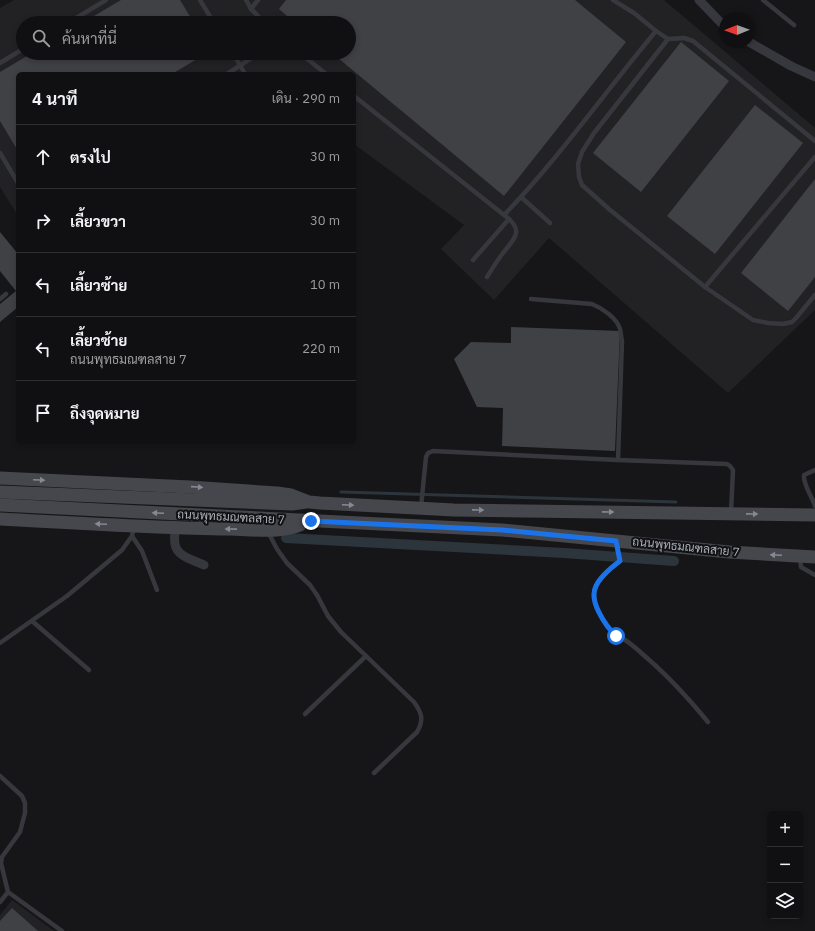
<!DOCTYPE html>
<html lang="th">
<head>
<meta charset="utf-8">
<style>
  :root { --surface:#101012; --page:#19191b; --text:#f1f3f6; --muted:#9c9d9f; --line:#303032 }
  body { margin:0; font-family:"IBM Plex Sans",Sarabun,sans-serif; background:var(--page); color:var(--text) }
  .controls { position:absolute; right:12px; bottom:12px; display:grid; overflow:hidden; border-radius:6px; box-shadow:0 2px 6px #0003 }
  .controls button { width:36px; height:36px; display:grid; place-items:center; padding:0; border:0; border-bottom:1px solid var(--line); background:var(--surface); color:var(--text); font:20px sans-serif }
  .compass { position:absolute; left:719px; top:12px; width:36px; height:36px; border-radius:50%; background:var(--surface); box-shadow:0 2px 6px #0003; rotate:269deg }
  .stop { position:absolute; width:12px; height:12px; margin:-9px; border:3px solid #1a73e8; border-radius:50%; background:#fff }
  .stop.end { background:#1a73e8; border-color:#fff; box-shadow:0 1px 4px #0008 }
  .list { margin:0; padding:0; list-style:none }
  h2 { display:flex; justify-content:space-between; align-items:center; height:52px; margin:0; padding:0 16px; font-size:17px }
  h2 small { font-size:13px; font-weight:400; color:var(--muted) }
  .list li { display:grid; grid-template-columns:26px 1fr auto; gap:12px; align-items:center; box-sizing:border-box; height:64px; padding:0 16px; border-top:1px solid var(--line) }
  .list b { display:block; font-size:15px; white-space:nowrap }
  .list p { margin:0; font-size:13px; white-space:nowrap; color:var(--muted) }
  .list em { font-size:13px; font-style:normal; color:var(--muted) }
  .icon { flex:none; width:22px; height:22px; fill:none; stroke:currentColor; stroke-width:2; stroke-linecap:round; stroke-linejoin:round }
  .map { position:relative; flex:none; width:815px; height:931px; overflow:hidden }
  .search { position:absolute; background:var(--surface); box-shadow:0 2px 6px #0003; left:16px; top:16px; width:340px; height:44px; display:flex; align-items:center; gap:10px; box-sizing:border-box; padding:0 14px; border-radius:22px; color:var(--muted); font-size:15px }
  .panel { position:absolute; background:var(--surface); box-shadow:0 2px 6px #0003; left:16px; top:72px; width:340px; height:372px; border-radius:6px }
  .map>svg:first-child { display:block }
</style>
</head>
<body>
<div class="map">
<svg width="815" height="931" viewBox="0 0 815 931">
  <rect width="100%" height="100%" fill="#161618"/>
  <g fill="#222225" fill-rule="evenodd">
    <path d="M14,0h650l151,128v182l-87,83 -179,-155 -55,62 -53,-51 23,-24 -110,-81v-70h-336v142l-18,-29v-179zM23,23h326v30h-326z"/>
    <path d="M12,900l42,31h-54v-16z"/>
  </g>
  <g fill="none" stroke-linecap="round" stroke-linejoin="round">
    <path stroke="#2c353c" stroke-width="3" d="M341,492l335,10"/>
    <path stroke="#2c353c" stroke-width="10" d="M286,538l278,15 110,8"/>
  </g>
  <g fill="#404145">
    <path d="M121,0h59l14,23h-112z"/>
    <path d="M286,0h289l51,42 -122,154 -172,-143h17v-30h-54l-16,-14z"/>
    <path d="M681,42l48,39 -88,111 -48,-39z"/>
    <path d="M32,53h175l-35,21h-154v77l-18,-30v-49z"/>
    <path d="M755,105l48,38 -88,111 -48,-38z"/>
    <path d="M815,179v98l-27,34 -47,-38z"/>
    <path d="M0,232l18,22v53l-18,15v-18l16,-13 -16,-20z"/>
    <path d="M511,327l109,4 -5,120 -113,-5 1,-38 -26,-1 -23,-48 17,-17 40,1z"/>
    <path d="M12,908l26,23h-38v-10z"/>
  </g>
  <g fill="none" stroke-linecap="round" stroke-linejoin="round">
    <g stroke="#37383d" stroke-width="4.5">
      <path d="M200,0l14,23"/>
      <path d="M246,0l5,9 14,14"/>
      <path d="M763,0l31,25"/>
      <path d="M251,9l7,-9"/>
      <path d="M68,23l38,-23"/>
      <path d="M656,31l12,8 16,-1 9,3 122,100"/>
      <path d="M668,39l-74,94 -12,19 -4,12 1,13 3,8 27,24 96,78 48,33 15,3 15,1 9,-2 4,-4 19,-23"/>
      <path d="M233,53l12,21"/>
      <path d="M300,53l26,21"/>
      <path d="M0,63l23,-14"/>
      <path d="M227,74l32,-21"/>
      <path d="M354,96l150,119c55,-57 101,-123 152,-184l-22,-18 -21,-13"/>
      <path d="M0,153l18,30"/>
      <path d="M521,197l29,26"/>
      <path d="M473,260l36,-41"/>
      <path d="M487,277c5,-8 10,-16 16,-24 12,-15 22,-23 1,-38"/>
      <path d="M705,287l110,-130"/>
      <path d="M0,299l6,-5"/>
      <path d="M531,299l61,5c10,4 25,14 28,25 1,4 1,8 2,12l-4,119 109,4 3,2 3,4 -2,42"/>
      <path d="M815,470l-11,5c-1,10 8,21 11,31"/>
      <path d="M421,507l5,-50 2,-4 5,-2 185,9"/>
      <path d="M268,532l9,17 10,14 23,22 7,10 11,21 13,16 73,70c8,11 10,18 3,30l-43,41"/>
      <path d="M132,536l10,15 15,39"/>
      <path d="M617,543l2,18c-9,8 -24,20 -25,33 -1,10 10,29 16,36 5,5 10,7 15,10 8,5 15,12 22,18 22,19 42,41 61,64"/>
      <path d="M800,557l1,10 14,8"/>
      <path d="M32,621l57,49"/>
      <path d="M0,643l67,-47 55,-46 10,-14 2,-9"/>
      <path d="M305,714l61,-58"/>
      <path d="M0,776l22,20 3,7v10l-5,19 -18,25 -1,6 7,29"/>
      <path d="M0,902l8,-10 54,39"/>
    </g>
    <g stroke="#37383d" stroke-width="9">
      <path d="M699,0l26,27"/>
      <path d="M749,42l42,24 24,11"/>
      <path d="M175,527c0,6 -1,12 0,17 2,13 19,16 29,21"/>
    </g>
    <g stroke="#45474d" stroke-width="13">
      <path d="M0,478l190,9 87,6 14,2 18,7 11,1 134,7 361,5"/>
      <path d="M0,492l292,12 14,-2"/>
      <path d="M0,505l502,25 227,22 86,5"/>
      <path d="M0,519c76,4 152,9 228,10 22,0 50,5 72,-4"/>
    </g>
  </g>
  <defs><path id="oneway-solid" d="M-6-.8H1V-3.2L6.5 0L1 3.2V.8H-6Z"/></defs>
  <g fill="#858993">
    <use href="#oneway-solid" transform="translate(39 480) rotate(3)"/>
    <use href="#oneway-solid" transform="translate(197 487) rotate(4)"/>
    <use href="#oneway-solid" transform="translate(348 505) rotate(3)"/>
    <use href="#oneway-solid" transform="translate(478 510) rotate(1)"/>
    <use href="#oneway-solid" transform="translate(608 512) rotate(1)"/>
    <use href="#oneway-solid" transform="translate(158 513) rotate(-177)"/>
    <use href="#oneway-solid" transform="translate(752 514) rotate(1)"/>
    <use href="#oneway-solid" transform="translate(101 524) rotate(-177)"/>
    <use href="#oneway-solid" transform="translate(231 529) rotate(-179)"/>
    <use href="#oneway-solid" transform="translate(776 555) rotate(-177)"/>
  </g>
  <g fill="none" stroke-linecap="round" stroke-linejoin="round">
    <path stroke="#1a73e8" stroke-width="5" d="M311,521l191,9 114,11 4,20c-8,6 -20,16 -24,25 -8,15 10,40 20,50"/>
  </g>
  <g text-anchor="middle" stroke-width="4" stroke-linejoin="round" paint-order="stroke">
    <g font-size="12" fill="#a8adb8" stroke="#111113">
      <text transform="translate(231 517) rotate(3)" y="4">ถนนพุทธมณฑลสาย 7</text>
      <text transform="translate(686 547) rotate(6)" y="4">ถนนพุทธมณฑลสาย 7</text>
    </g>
  </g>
</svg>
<div class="controls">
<button>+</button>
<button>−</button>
<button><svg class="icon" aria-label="layers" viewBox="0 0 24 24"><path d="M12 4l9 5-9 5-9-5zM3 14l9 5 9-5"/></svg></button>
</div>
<svg class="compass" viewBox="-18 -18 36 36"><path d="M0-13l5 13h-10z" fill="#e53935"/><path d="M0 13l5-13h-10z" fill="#9c9d9f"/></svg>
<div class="stop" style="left:616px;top:636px"></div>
<div class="stop end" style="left:311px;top:521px"></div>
<div class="search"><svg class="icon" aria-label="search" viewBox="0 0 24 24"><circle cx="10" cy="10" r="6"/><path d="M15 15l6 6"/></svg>ค้นหาที่นี่</div>
<section class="panel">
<h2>4 นาที<small>เดิน · 290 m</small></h2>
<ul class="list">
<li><svg class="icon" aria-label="ahead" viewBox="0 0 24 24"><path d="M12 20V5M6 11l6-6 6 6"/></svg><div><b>ตรงไป</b></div><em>30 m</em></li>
<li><svg class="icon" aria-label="right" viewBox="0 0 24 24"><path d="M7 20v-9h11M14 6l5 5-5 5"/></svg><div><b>เลี้ยวขวา</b></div><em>30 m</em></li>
<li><svg class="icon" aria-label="left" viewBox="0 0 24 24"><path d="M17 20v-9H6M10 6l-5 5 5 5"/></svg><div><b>เลี้ยวซ้าย</b></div><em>10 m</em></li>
<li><svg class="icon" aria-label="left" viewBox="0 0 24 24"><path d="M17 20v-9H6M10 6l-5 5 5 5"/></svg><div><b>เลี้ยวซ้าย</b><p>ถนนพุทธมณฑลสาย 7</p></div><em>220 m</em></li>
<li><svg class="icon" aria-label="arrive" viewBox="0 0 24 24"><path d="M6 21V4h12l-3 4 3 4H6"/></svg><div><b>ถึงจุดหมาย</b></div></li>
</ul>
</section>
</div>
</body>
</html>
